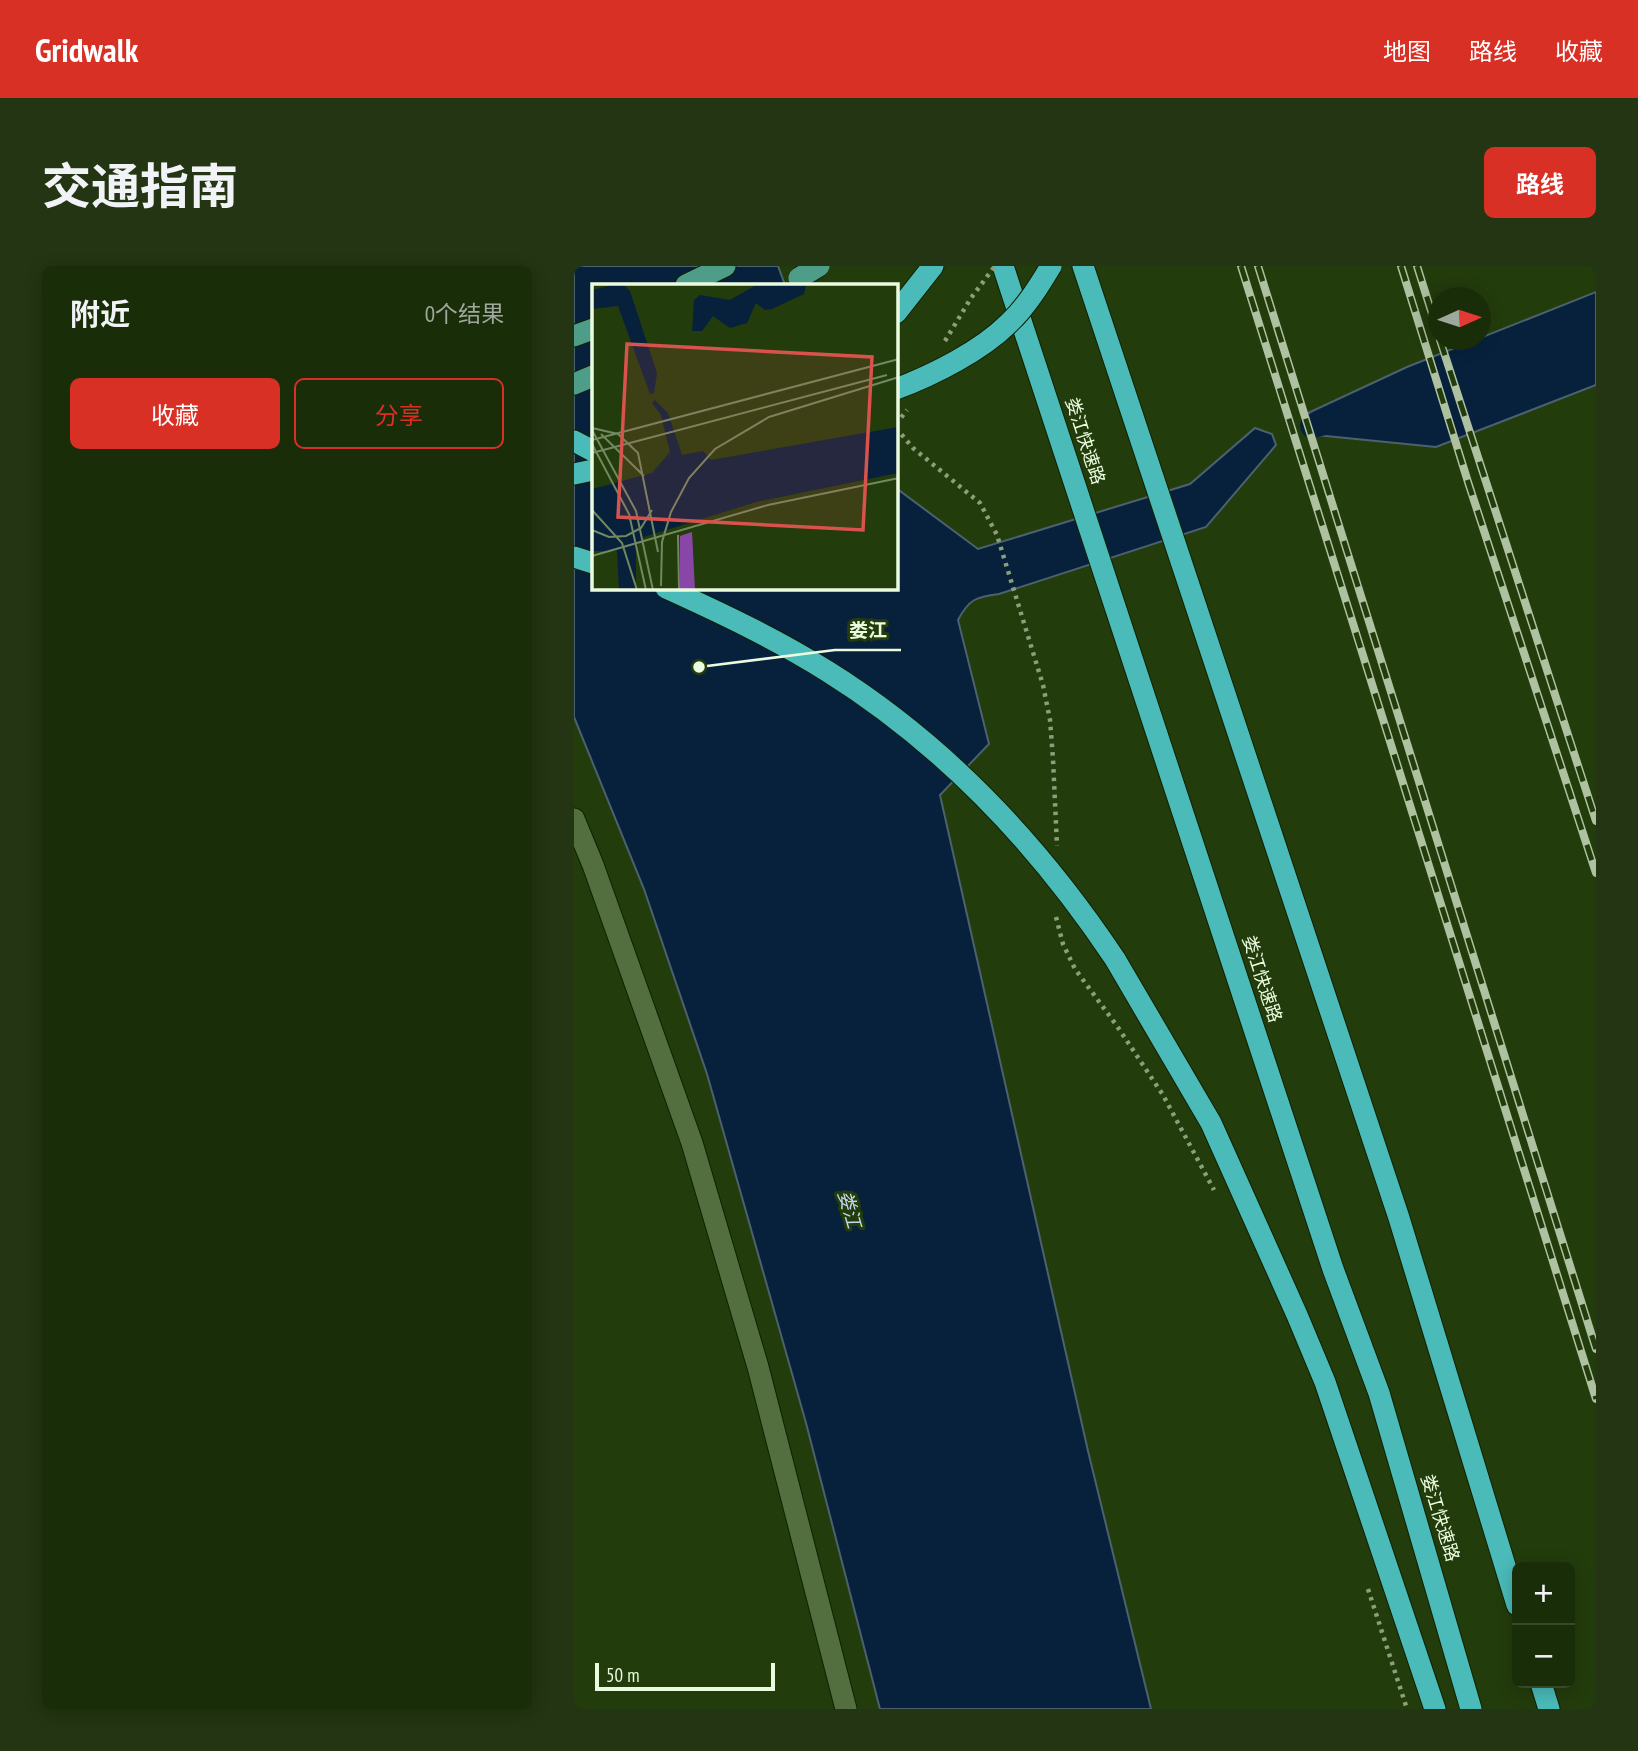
<!DOCTYPE html>
<html lang="zh">
<head>
<meta charset="utf-8">
<style>
  :root { --surface:#1a2d09; --page:#233512; --text:#f1f3f6; --muted:#9fa89c; --line:#38492a; --accent:#d93025 }
  body { margin:0; font-family:"PT Sans Narrow","Noto Sans SC",sans-serif; background:var(--page); color:var(--text) }
  .controls { position:absolute; right:21px; bottom:21px; display:grid; overflow:hidden; border-radius:10px; box-shadow:0 4px 18px #0003 }
  .controls button { width:63px; height:63px; display:grid; place-items:center; padding:0; border:0; border-bottom:2px solid var(--line); background:var(--surface); color:var(--text); font:35px sans-serif }
  .compass { position:absolute; left:854px; top:21px; width:63px; height:63px; border-radius:50%; background:var(--surface); box-shadow:0 4px 18px #0003; rotate:87deg }
  .scale { position:absolute; left:21px; bottom:18px; width:180px; box-sizing:border-box; padding-left:7px; border:4px solid #ebfbe0; border-top:0; font-size:19px; line-height:24px; white-space:nowrap; color:#ebfbe0; -webkit-text-stroke:5px #233c0c; paint-order:stroke }
  .list { margin:0; padding:0; list-style:none }
  h2 { display:flex; justify-content:space-between; align-items:center; height:91px; margin:0; padding:0 28px; font-size:30px }
  h2 small { font-size:23px; font-weight:400; color:var(--muted) }
  .actions { display:flex; gap:14px; padding:21px 28px }
  .actions a { flex:1; padding:16px 0; border:2px solid var(--accent); border-radius:10px; text-align:center; font-size:24px; color:var(--accent) }
  .actions .main { background:var(--accent); color:#fff }
  .map { position:relative; flex:none; width:1022px; height:1443px; overflow:hidden; border-radius:10px }
  header { display:flex; align-items:center; gap:42px; box-sizing:border-box; height:98px; padding:0 35px; background:var(--accent); color:#fff }
  header strong { font-size:33px }
  nav { display:flex; gap:38px; margin-inline-start:auto; font-size:24px }
  .intro { display:flex; align-items:center; justify-content:space-between; box-sizing:border-box; height:168px; padding:0 42px }
  h1 { margin:0; font-size:49px }
  .button { padding:18px 32px; border-radius:10px; background:var(--accent); color:#fff; font-size:24px; font-weight:700 }
  main { display:flex; gap:42px; padding:0 42px }
  aside { flex:1; background:var(--surface); border-radius:10px; box-shadow:0 4px 18px #0003 }
  .map>svg:first-child { display:block }
</style>
</head>
<body>
<header>
<strong>Gridwalk</strong>
<nav><a>地图</a><a>路线</a><a>收藏</a></nav>
</header>
<div class="intro"><h1>交通指南</h1><a class="button">路线</a></div>
<main>
<aside>
<h2>附近<small>0个结果</small></h2>
<ul class="list">
</ul>
<div class="actions"><a class="main">收藏</a><a>分享</a></div>
</aside>
<div class="map">
<svg width="1022" height="1443" viewBox="0 0 1022 1443">
  <rect width="100%" height="100%" fill="#233c0c"/>
  <g fill="#07213d" stroke="#4b626e" stroke-width="2">
    <path d="M0,0h204l7,19h-192v303h303v-100l82,61 212,-65 65,-56 17,6 4,11 -70,82 -207,67c-23,3 -30,5 -41,26l31,124 -49,51 148,656 63,258h-271l-74,-286 -99,-349 -63,-185 -70,-172z"/>
    <path d="M1022,26v93l-160,62 -120,-12 11,-7 -19,-15 99,-46z"/>
  </g>
  <g fill="none" stroke-linecap="round" stroke-linejoin="round">
    <path stroke="#07213d" stroke-width="24" d="M738,160l42,-10"/>
    <defs>
      <path id="minor" d="M0,553l19,46 99,278 66,224 88,342"/>
      <g id="major">
        <path d="M112,19l39,-19"/>
        <path d="M0,70l19,-7"/>
        <path d="M0,118l19,-8"/>
      </g>
      <g id="highway">
        <path d="M429,0l330,1003 46,124 92,316"/>
        <path d="M509,0l316,952 118,387"/>
        <path d="M322,47l37,-47"/>
        <path d="M0,175l19,10"/>
        <path d="M0,208l19,-4"/>
        <path d="M0,291l19,6"/>
        <path d="M541,693l96,164 86,192 28,67 110,327"/>
        <path d="M967,1417l8,26"/>
      </g>
    </defs>
    <use href="#minor" stroke="#0f2100" stroke-width="23"/>
    <use href="#major" stroke="#0f2100" stroke-width="23"/>
    <use href="#highway" stroke="#0f2100" stroke-width="23"/>
    <g stroke="#8b9f7a" stroke-width="4.5" stroke-dasharray="3.5 5" stroke-linecap="butt">
      <path d="M322,162l17,20 67,55 17,32 46,150 7,35 3,39 4,87"/>
      <path d="M482,651l7,27 12,25 42,57 46,69 51,95"/>
      <path d="M794,1323l39,120"/>
    </g>
    <use href="#minor" stroke="#536f3f" stroke-width="21"/>
    <use href="#major" stroke="#4e9d88" stroke-width="21"/>
    <use href="#highway" stroke="#4abbb9" stroke-width="21"/>
    <defs>
      <g id="rail">
        <path d="M667,0l355,1133"/>
        <path d="M684,0l338,1083"/>
        <path d="M827,0l67,216 128,391"/>
        <path d="M843,0l21,67"/>
        <path d="M866,74l156,481"/>
      </g>
    </defs>
    <use href="#rail" stroke="#aec1a0" stroke-width="8"/>
    <use href="#rail" stroke="#233c0c" stroke-width="5" stroke-dasharray="16" stroke-linecap="butt"/>
    <defs>
      <path id="major-bridge" d="M225,12l20,-12"/>
      <g id="highway-bridge">
        <path d="M322,123c37,-14 85,-38 113,-66 17,-16 30,-37 42,-57"/>
        <path d="M92,322c55,25 110,51 161,83 117,73 212,174 288,288"/>
      </g>
    </defs>
    <use href="#major-bridge" stroke="#0f2100" stroke-width="23" stroke-linecap="butt"/>
    <use href="#highway-bridge" stroke="#0f2100" stroke-width="23" stroke-linecap="butt"/>
    <g stroke="#8b9f7a" stroke-width="4.5" stroke-dasharray="3.5 5" stroke-linecap="butt">
      <path d="M371,75l26,-43 24,-32"/>
      <path d="M322,158l11,-14"/>
    </g>
    <use href="#major-bridge" stroke="#4e9d88" stroke-width="21"/>
    <use href="#highway-bridge" stroke="#4abbb9" stroke-width="21"/>
  </g>
  <g text-anchor="middle" stroke-width="6" stroke-linejoin="round" paint-order="stroke">
    <g font-size="18" fill="#ebfbe0" stroke="#233c0c">
      <text transform="translate(511 175) rotate(72)" y="6">娄江快速路</text>
      <text transform="translate(688 713) rotate(72)" y="6">娄江快速路</text>
      <text transform="translate(866 1252) rotate(73)" y="6">娄江快速路</text>
    </g>
    <g font-size="19" font-style="italic" fill="#c3d6ed" stroke="#233c0c">
      <text transform="translate(276 943) rotate(74)" y="7">娄江</text>
    </g>
  </g>
  <g transform="translate(18 18)">
    <rect width="306" height="306" fill="#233c0c"/>
    <path d="M100,248l3,58h-15v-54z" fill="#8846a7"/>
    <path d="M20,1h12l6,6 27,82 -3,20 -4,1 -32,-88 -26,3v-19zM164,1h50l-2,9 -32,15 -7,1 -9,-7 -9,20 -17,5 -17,-12 -11,15h-10l2,-31 6,-5 30,5zM63,116l13,13 14,42 21,-4 8,9 187,-33v46l-142,29 -112,35 -8,9v44h-17l-2,-39h-25v-62l60,-16 18,-21 -9,-37 -9,-12z" fill="#07213d"/>
    <path fill="none" stroke="#738861" stroke-width="2" d="M0,144l26,6 20,19 20,99M0,146l44,81 17,79M9,150l43,42M0,156l307,-81M0,160l37,70 17,76M0,169l295,-78M0,171v31M0,226l30,33 15,47M0,246l17,7 17,-1 15,-8 11,-18M86,251l1,55M0,272l176,-51 131,-27M69,302l1,-44 9,-30 18,-34 26,-29 54,-32 130,-40"/>
    <path fill="#da524d" fill-opacity="0.15" stroke="#da524d" stroke-width="3.5" d="M35,60l245,13 -9,173 -245,-13z"/>
    <rect width="306" height="306" fill="none" stroke="#ebfbe0" stroke-width="3.5"/>
  </g>
  <path fill="none" stroke="#ebfbe0" stroke-width="2.5" d="M125 401L261 384H327"/>
  <circle fill="#ebfbe0" stroke="#233c0c" stroke-width="2.5" cx="125" cy="401" r="7"/>
  <g font-size="19" text-anchor="middle" font-weight="bold" fill="#ebfbe0" stroke="#233c0c" stroke-width="6" stroke-linejoin="round" paint-order="stroke">
    <text x="294" y="371">娄江</text>
  </g>
</svg>
<div class="controls">
<button>+</button>
<button>−</button>
</div>
<svg class="compass" viewBox="-18 -18 36 36"><path d="M0-13l5 13h-10z" fill="#e53935"/><path d="M0 13l5-13h-10z" fill="#9fa89c"/></svg>
<div class="scale">50 m</div>
</div>
</main>
</body>
</html>
